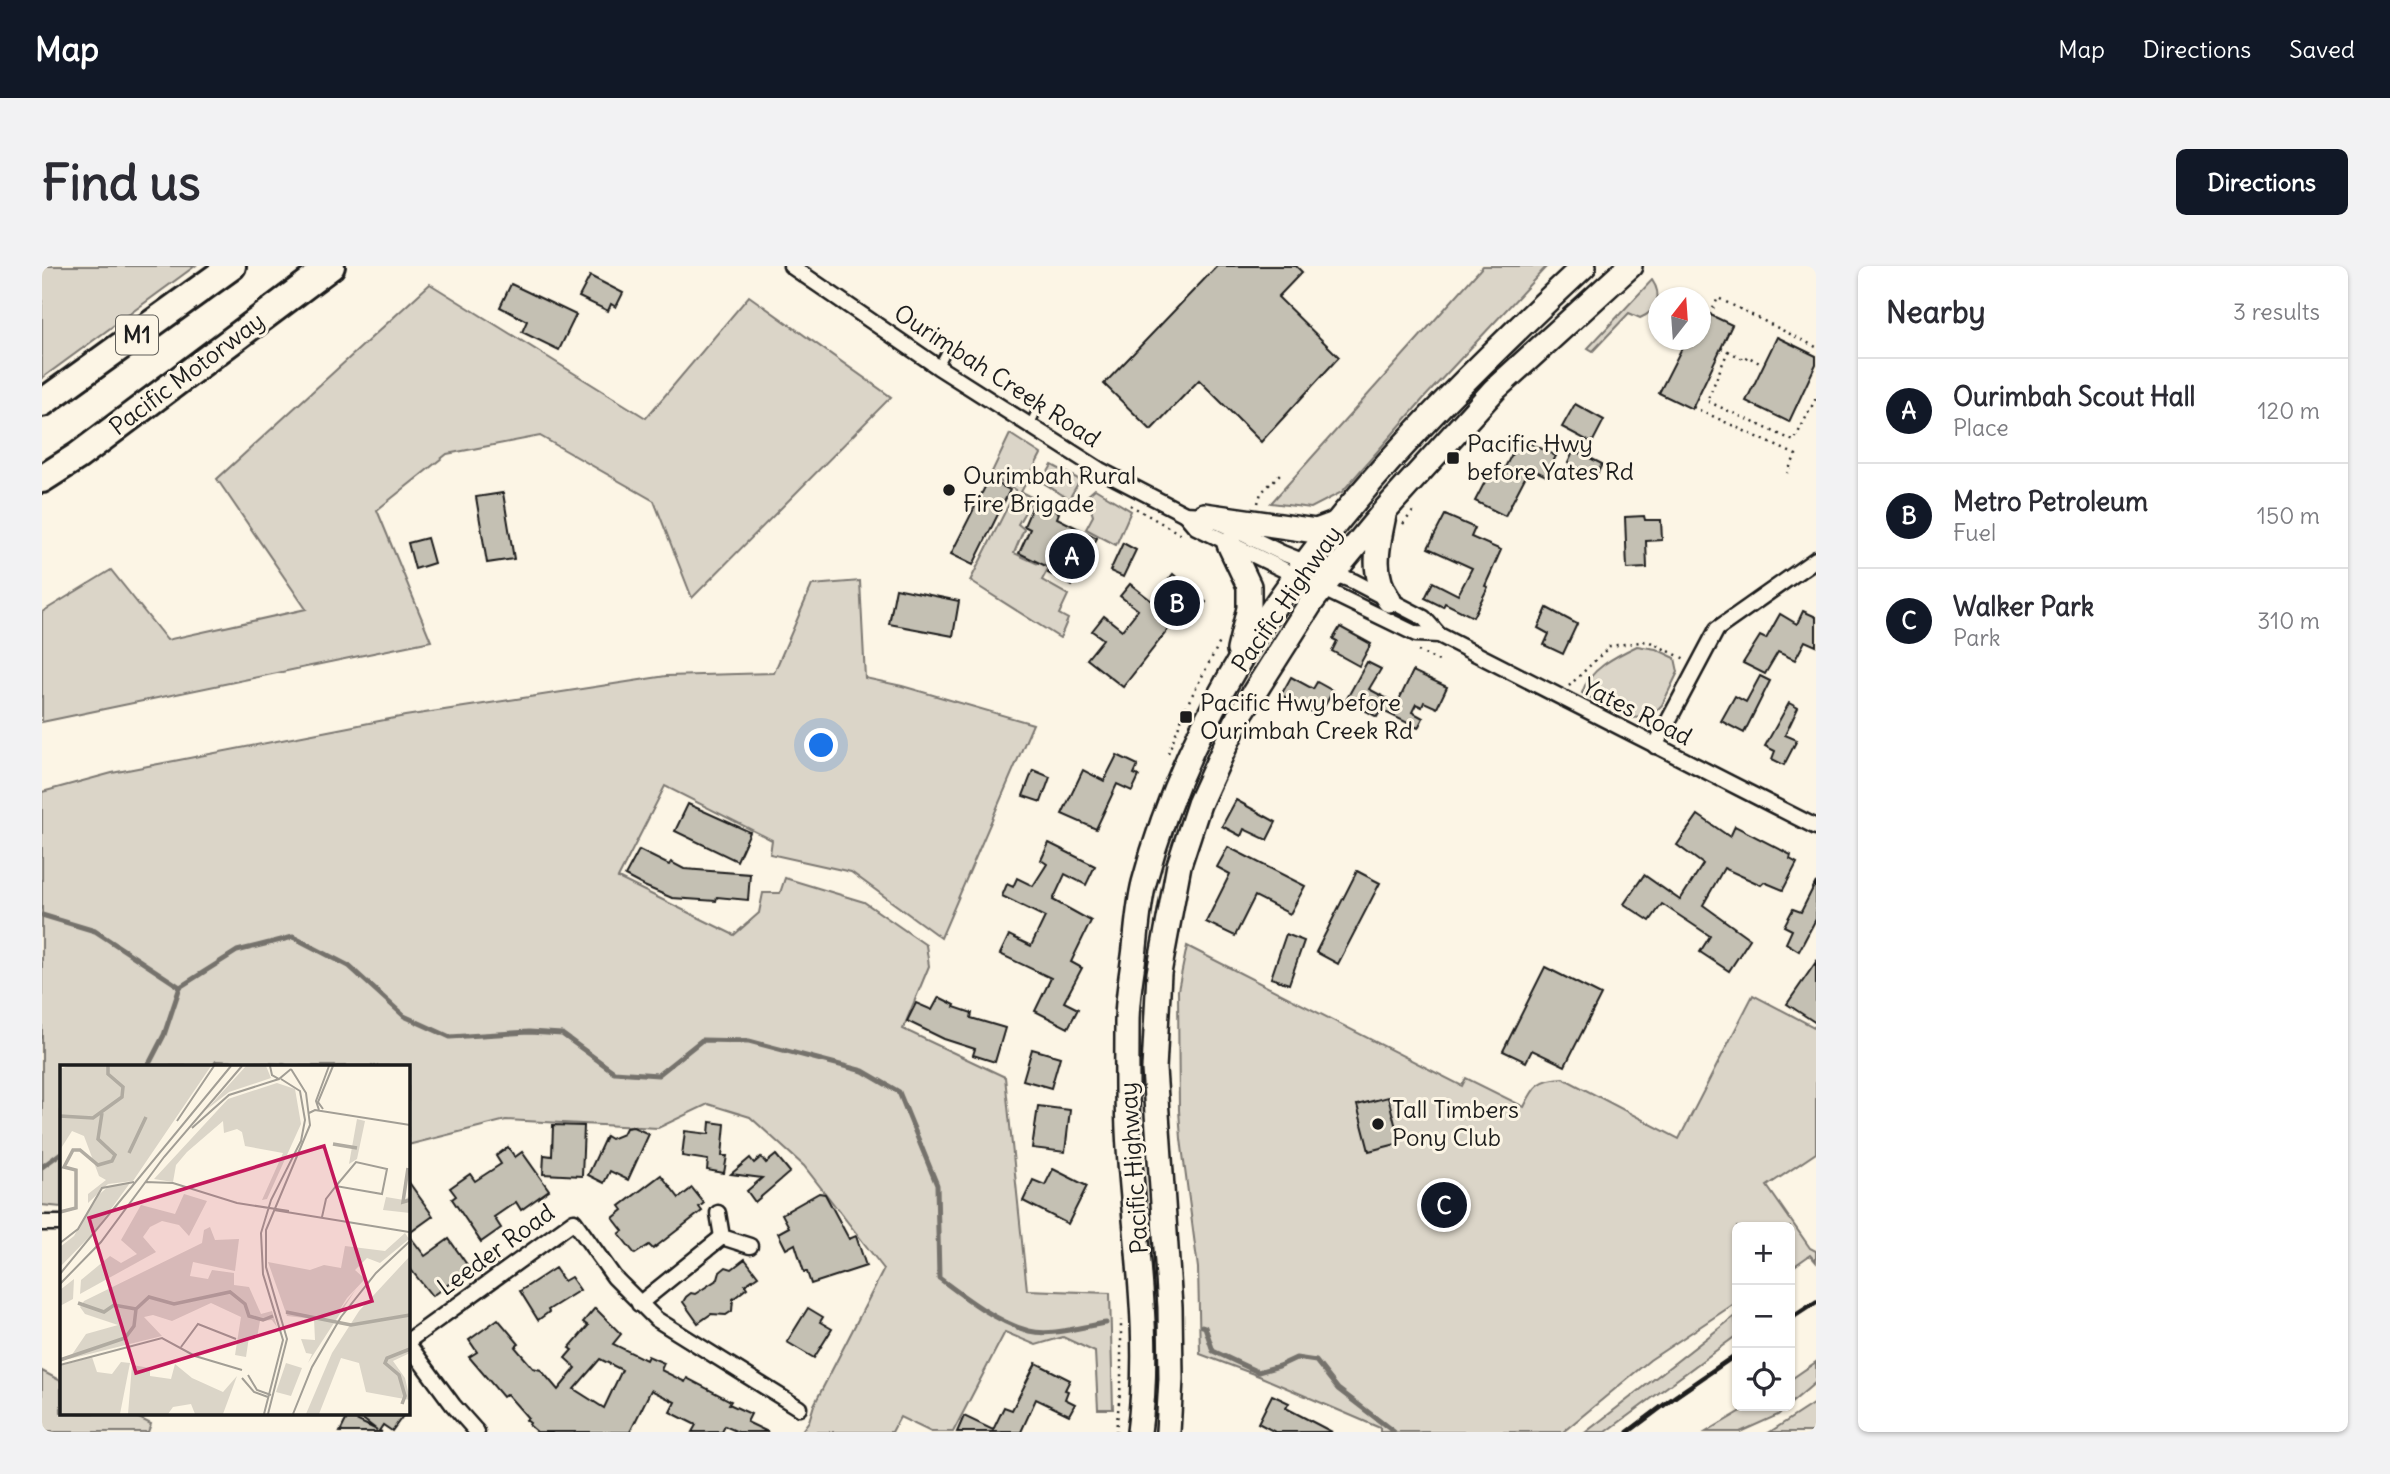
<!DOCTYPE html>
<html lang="en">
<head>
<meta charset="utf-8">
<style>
  :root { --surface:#fff; --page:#f2f2f3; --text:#2b2b33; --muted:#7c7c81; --line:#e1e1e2; --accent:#111827 }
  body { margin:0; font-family:Delius,sans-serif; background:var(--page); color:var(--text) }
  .controls { position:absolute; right:21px; bottom:21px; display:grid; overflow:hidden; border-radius:10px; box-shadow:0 2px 5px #0004 }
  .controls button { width:63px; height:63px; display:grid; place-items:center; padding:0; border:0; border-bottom:2px solid var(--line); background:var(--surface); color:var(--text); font:35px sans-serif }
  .compass { position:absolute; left:1606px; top:21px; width:63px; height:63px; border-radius:50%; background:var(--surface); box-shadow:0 2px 5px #0004; rotate:17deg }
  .you { position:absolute; left:780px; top:480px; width:24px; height:24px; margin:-18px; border:5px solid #fff; border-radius:50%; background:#1a73e8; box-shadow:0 0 0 10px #1a73e833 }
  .badge { display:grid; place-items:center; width:46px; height:46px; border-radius:50%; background:var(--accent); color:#fff; font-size:23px; font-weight:700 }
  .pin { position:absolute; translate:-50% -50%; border:4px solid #fff; box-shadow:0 2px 7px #0006 }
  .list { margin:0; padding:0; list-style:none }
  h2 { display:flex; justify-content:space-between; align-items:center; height:91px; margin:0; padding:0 28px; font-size:30px }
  h2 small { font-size:23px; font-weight:400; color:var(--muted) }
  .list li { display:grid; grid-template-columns:46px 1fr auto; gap:21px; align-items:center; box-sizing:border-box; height:105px; padding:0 28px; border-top:2px solid var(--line) }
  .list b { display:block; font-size:26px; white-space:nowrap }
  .list p { margin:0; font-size:23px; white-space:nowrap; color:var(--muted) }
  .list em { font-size:23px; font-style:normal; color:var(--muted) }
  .icon { flex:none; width:38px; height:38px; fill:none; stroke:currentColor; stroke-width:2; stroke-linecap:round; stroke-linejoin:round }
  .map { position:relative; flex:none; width:1774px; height:1166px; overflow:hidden; border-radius:10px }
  header { display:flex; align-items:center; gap:42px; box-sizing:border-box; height:98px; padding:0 35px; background:var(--accent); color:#fff }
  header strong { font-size:33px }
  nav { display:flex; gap:38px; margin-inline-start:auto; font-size:24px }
  .intro { display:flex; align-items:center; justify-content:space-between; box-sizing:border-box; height:168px; padding:0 42px }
  h1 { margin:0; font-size:49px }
  .button { padding:18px 32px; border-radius:10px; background:var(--accent); color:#fff; font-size:24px; font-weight:700 }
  main { display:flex; gap:42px; padding:0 42px }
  aside { flex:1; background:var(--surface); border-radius:10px; box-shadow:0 2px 5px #0004 }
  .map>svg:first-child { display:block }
</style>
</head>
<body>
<header>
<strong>Map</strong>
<nav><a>Map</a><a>Directions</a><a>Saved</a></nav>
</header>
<div class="intro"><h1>Find us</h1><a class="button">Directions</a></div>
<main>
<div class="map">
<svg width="1774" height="1166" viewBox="0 0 1774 1166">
  <rect width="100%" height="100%" fill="#fcf5e5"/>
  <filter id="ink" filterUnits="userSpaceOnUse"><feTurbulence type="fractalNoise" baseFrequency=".0143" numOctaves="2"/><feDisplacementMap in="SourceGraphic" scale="14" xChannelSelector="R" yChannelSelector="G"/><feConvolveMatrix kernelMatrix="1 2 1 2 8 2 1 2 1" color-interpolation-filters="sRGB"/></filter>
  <g filter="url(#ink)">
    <g fill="#dbd5c8" stroke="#7c7872" stroke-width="2">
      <path d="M0,0h153l-153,112z"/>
      <path d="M1441,0h64l-123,132 -82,94 -31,16 -40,-5z"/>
      <path d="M1610,14c11,16 5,31 -12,38l-11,-5 -36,38 -5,-3z"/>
      <path d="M388,18l216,134 103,-122 142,101 -199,201 -38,-97 -114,-65 -93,18 -70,56 54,131 -389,81v-110l69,-42 56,70 139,-31 -89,-130z"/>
      <path d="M968,168l31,20 -20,38 12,6 -15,26 6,5 -10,24 24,11 14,-33 12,8 -22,41 26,15 -9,19 9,5 -8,19 -90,-57 46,-91 -26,-14z"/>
      <path d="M1010,199l28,15 -11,19 -27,-17z"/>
      <path d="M1053,223l36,22 -15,34 -30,-16 7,-13 -6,-20z"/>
      <path d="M818,315l5,97 37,8 131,38 -92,214 -90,-66 -81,-18 2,-14 -107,-54 -47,92 116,57 25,-22 4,-20h17l5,-15 79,24 62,43 3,21 -26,63 102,48 22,213 83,3 3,116h-15l-3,-57 -32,-15 -27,8 -31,-13 -52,100h-22l-31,-15 -8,15h-91l8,-11 5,-16 70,-136 -80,-103 -54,-49 -42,-13 -50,24 -152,-8 -98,25v-79h-120l-4,-2 -68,-3 -4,5h-151v141l-19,-2v-413l70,-19 293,-57 261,-40 108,-3 38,-88z"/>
      <path d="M1595,380l19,3 19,9 3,14 -16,33 -12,12 -21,1 -47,-25c7,-24 34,-37 55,-47z"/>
      <path d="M1145,680l275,140 4,-8 58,29c10,-21 15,-28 39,-29l116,61 74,-144 63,33v125l-49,33 43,62 6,3v11l-6,-7 -20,14v-42h-53v75l-87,58 -87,72h-183v-4l-121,-52 -59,-22 -2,-86 -17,-129 -2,-29 -1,-120z"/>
      <path d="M1693,1050l2,19 -131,97h-20z"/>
      <path d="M1774,1096v20l-26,22v-24z"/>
      <path d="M0,1105l19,10v32h68l22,11 -3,8h-106z"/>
      <path d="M1774,1136v30h-46z"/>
      <path d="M1708,1140h38l-10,9 -38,17h-34z"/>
    </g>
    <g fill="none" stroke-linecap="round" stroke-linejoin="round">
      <g stroke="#75726c" stroke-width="5">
        <path d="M0,649l53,16 85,56"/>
        <path d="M106,800l16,-31 16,-48 57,-36 56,-14 56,29 55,50 46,21 79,-5 33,2 52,38 44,3 44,-35 47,1 114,30 36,21 38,93 2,93c25,19 59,45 90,53 23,6 54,-5 77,-8"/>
        <path d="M0,901l19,-14"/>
        <path d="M1160,1060l3,1 8,24 45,21 21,-6 17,-8 20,3 22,28 56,43"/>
      </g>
    </g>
    <g fill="#c4c0b3" stroke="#1c1c1c" stroke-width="2" fill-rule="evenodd">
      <path d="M1175,0h79l6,6 -24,25 61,60 -78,85 -62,-62 -48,50 -47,-46z"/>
      <path d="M548,10l33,17 -7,14 -5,-3 -3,7 -29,-14z"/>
      <path d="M469,18l65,31 -17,35 -37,-18 5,-11 -27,-14z"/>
      <path d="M1658,44l32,15 -40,84 -33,-16 27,-53h14z"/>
      <path d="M1735,71l39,19v8l-27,58 -43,-21z"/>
      <path d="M1533,138l29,16 -12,23 -30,-16z"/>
      <path d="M1486,176l28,14 -10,20 -16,-8 -25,48 -30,-15 15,-29 10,5 16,-31 7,3z"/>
      <path d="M1532,184l28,14 -6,13 -28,-14z"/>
      <path d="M947,213l21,11 -37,75 -22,-11z"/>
      <path d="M461,227l11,66 -27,4 -11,-66z"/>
      <path d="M991,239l12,6 2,-4 12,6 -2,5 40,20 -25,48 -24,-13 2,-5 -31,-15 11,-24 -6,-3z"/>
      <path d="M1403,249l30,13 -4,9 30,13 -16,36 3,1 -15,30 -28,-14 -2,4 -18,-9 8,-16 25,13 14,-27 -44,-20z"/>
      <path d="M1602,250l1,4h16l1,20 -16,1 1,27 -20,1 -2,-52z"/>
      <path d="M385,272l7,25 -19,6 -7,-26z"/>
      <path d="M1081,277l13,7 -13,27 -13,-6z"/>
      <path d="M1131,308l33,28 -24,27 -8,-7 -51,65 -36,-28 16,-20 -11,-8 12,-15 18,14 16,-20 -18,-14 10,-12 22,17z"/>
      <path d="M854,322l63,13 -6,35 -64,-12z"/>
      <path d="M1505,342l30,16 -14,30 -19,-9 5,-11 -11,-6z"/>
      <path d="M1761,345l13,6v29l-11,-5 -10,19 -17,-8 -13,22 -22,-11 17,-27 6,3 14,-25 17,10z"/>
      <path d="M1298,361l31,17 -12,22 -27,-15 5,-10 -4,-2z"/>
      <path d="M1325,396l14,7 -12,20 28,15 16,-33 34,16 -10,21 -13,-6 -2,5 -6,-3 -4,8 11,6 -5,10 -37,-18 -4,7 -31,-17z"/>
      <path d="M1718,410l10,5 -26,52 -23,-12 14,-25 11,6z"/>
      <path d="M1249,411l22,12 4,-7 16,9 -14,25 -38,-21z"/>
      <path d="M1747,437l9,5 -13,27 12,5 -13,25 -12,-6 3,-8 -10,-5z"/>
      <path d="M1075,489l21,10 -4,9 5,2 -7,15 -15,-7 -21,45 -34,-15 21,-44 21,11z"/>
      <path d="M991,504l17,7 -9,25 -18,-6z"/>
      <path d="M1194,534l40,22 -9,18 -23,-11 -3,7 -19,-10z"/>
      <path d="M646,538l62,28 -13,29 -62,-30z"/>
      <path d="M1656,549l32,22 5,-11 56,29 -1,4 7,4 -14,27 -19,-8 -3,3 -37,-17 -21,37 47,34 -21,32 -29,-19 10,-16 -48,-32 -12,17 -26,-17 20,-29 36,25 23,-36 -26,-19z"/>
      <path d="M1007,577l46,23 -9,19 -21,-11 -12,26 38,21 -20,41 11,6 -18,34 14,7 -10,19 -33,-17 16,-33 -51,-24 9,-19 22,11 14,-29 -43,-21 5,-12 6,3 4,-9 16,8 14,-22 -6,-4z"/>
      <path d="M1186,581l77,39 -15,28 -35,-18 -20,40 -29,-14 24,-48 -13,-7z"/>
      <path d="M597,584l30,15 2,-3 13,7 66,5 -2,26 -31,-3 -1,4 -44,-3 -28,-12 -19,-10z"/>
      <path d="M1315,605l23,12 -42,81 -22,-12z"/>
      <path d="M1774,616v37l-17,32 -13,-8 6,-13 -8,-4 9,-17 8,3z"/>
      <path d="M1244,668l18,7 -15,43 -18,-6z"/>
      <path d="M1774,696v61l-29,-19z"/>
      <path d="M1503,701l56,28 -36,71 -33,-16 -6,12 -23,-11z"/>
      <path d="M897,731l16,8 -1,2 18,6 -1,5 34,10 -10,34 -22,-7 2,-6 -31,-10 -37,-18 9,-18 16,7z"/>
      <path d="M990,783l28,8 -9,31 -28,-8z"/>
      <path d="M1346,831l12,46 -31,8 -12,-46z"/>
      <path d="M996,840l32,4 -5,42 -33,-4z"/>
      <path d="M668,856l15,2 -3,32h5l-3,17 -17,-3 1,-10 -26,-4 3,-25 24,3z"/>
      <path d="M511,859l31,1 -2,50 -39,-2 1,-19 8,1z"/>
      <path d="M591,861l16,7 -21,46 -18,-9 -6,12 -16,-8 18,-39 5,3 12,-5 3,-6z"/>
      <path d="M466,881l7,10 7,-5 27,38 -28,20 -5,-8 -22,15 7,11 -20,14 -29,-43 4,-3 -6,-8 20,-14 5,7 26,-17 -5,-8z"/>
      <path d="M734,889l14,17 -35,30 -8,-11 15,-13 -31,-4 19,-16 4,5 7,-6 5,6z"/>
      <path d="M1011,903l34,17 -19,38 -45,-23 10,-21 12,5z"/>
      <path d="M619,909l18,23 13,-10 12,15 -5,4 3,4 -49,38 -4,-4 -14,9 -16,-20 4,-3 -10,-13 10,-8 -3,-4z"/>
      <path d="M366,915l25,35 -25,18z"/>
      <path d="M777,927l6,1 24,45 7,-3 10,30 -55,18 -4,-12h-3l-9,-28 -9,5 -8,-16 11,-6 -7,-13z"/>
      <path d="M366,968l17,22 24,-17 21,30 -38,27 -24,-30z"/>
      <path d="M703,993l13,17 -13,9 2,3 -14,11 -1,12 -6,4 -15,-1 -13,9 -15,-21 3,-5 5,-4 4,1 23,-15 2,-7 6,-5 6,2z"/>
      <path d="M513,1002l9,13 7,-4 9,13 -32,20 1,2 -11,8 -18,-29z"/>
      <path d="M553,1042l26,26 -8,10 33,16 2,-4 16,7 -3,7 24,12 2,-4 44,23 -2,3 22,10 -4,8 21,10h-30l-13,-6 -3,6h-30l4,-7 -26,-13 5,-10 -24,-12 -21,42h-93l-8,-7 1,-2 -4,-3 2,-2 -21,-24 -4,3 -34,-40 8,-5 -8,-12 29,-21 21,25 -4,3 18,21 8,2 17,20 18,-22 -11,-10 7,-8 -3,-2 19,-22 -5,-4zM558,1093l22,11 -18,38 -30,-19z"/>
      <path d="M766,1042l15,9 -3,5 12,7 -18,29 -27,-16z"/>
      <path d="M994,1097l34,17 -5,10 3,1 -3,8 10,5 -6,11 -33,-16 -15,33h-64l7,-16 29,14 11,-23 8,3z"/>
      <path d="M1230,1129l17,8 -3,5 46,24h-57l-17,-9z"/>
      <path d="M313,1147h50l-13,18 -9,-6 -4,6 3,1h-42l8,-16 29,14z"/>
    </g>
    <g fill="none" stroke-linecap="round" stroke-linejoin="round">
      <defs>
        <g id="service">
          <path d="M896,101l8,-15"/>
          <path d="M988,159l6,-13"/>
        </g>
        <g id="minor">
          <path d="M749,0l147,101 162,103 85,44 19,1 78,38 71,28 71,37 15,17 377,192"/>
          <path d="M1143,248l11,13 220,107 23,1"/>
          <path d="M1613,480l62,-117 99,-70"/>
          <path d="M676,947l4,24 28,9"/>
          <path d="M0,957h19"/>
          <path d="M597,1038l83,-67"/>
          <path d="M366,1075l166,-120 40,56 42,42 143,89"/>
          <path d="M366,1078l45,61 24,27"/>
        </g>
        <g id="primary">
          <path d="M1162,249l112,16 19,-7"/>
          <path d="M1342,249c-6,30 -14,58 5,85"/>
          <path d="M1187,278l20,42v22l-10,42"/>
          <path d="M1097,1166c13,-94 -4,-191 -10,-284 -3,-42 -2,-85 -2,-126 0,-22 4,-45 7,-66 3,-24 4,-49 10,-73 66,-253 255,-444 440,-617"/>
          <path d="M1126,1166l3,-53 -1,-72 -16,-238 5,-96 20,-108 20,-61 39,-86 73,-115 32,-42 43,-52 108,-119 136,-124"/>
        </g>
        <g id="motorway">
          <path d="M0,137l190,-137"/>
          <path d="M0,213l36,-23 253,-190"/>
        </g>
      </defs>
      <use href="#service" stroke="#1c1c1c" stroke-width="12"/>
      <use href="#minor" stroke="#1c1c1c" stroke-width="19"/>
      <use href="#primary" stroke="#1c1c1c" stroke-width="28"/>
      <use href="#motorway" stroke="#1c1c1c" stroke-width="32"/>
      <g stroke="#1c1c1c" stroke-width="2.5" stroke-dasharray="2 5" stroke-linecap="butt">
        <path d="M1668,49l8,-17 98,49"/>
        <path d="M1679,82l7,3 -21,50 87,40 22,-43"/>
        <path d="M1686,85l17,9 2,-4 16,9"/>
        <path d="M1651,141l103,48 -9,18"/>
        <path d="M1216,237l3,-10 19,-19"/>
        <path d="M1088,239l52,30"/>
        <path d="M1361,258l11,-14"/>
        <path d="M1376,385l25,12"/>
        <path d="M1527,420l41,-40 38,-5 37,18"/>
        <path d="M1126,487l19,-48 33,-63"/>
        <path d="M1074,1166l5,-50v-62"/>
      </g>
      <use href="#service" stroke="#fcf5e5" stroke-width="7"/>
      <use href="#minor" stroke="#fcf5e5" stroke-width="14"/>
      <use href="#primary" stroke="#fcf5e5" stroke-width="23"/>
      <use href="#motorway" stroke="#fcf5e5" stroke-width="26"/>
      <g stroke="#1c1c1c" stroke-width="5">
        <path d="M1748,1053l26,-17"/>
        <path d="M1586,1166l48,-36 61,-42"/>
      </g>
    </g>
  </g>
  <g fill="#1c1c1c" stroke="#fcf5e5" stroke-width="2.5">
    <rect x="1404" y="185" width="14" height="14" rx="3.5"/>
    <circle cx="907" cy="224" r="7"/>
    <rect x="1137" y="444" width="14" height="14" rx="3.5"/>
    <circle cx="1336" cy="858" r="7"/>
  </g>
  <g text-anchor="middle" stroke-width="6" stroke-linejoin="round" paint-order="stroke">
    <rect fill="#fcf5e5" stroke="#5f5d58" stroke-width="2" x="74" y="49.5" width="42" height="39" rx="5"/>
    <g font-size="23" font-weight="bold" fill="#1c1c1c">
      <text x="95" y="77">M1</text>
    </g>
    <g font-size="24" fill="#1c1c1c" stroke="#fcf5e5">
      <text transform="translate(145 108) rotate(-37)" y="8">Pacific Motorway</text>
      <text transform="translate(955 110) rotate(33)" y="8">Ourimbah Creek Road</text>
      <text transform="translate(1245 333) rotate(-55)" y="8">Pacific Highway</text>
      <text transform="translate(1595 446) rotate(27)" y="8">Yates Road</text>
      <text transform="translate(1092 902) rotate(-94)" y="8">Pacific Highway</text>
      <text transform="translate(454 984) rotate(-36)" y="8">Leeder Road</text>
    </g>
    <g font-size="24" fill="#1c1c1c" stroke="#fcf5e5" text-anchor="start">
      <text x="1425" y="186">Pacific Hwy<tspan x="1425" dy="28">before Yates Rd</tspan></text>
      <text x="921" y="218">Ourimbah Rural<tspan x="921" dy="28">Fire Brigade</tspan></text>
      <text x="1158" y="445">Pacific Hwy before<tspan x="1158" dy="28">Ourimbah Creek Rd</tspan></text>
      <text x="1350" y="852">Tall Timbers<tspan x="1350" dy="28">Pony Club</tspan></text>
    </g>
  </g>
  <g transform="translate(18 799)">
    <rect width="350" height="350" fill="#fcf5e5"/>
    <path d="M8,1h143l-78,115 -25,3 -20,19v-9l18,-14 -7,-4 -15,-40 -12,-5 -12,19v-81zM186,1h20l5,12 -42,14 -23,18zM217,18l18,6 6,35 -34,75 -5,1 21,-47 -38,-7 -3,-14 -5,-3 -13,4 -1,-12 -36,31 -11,13 -3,17 -19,-3 74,-80zM297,54l8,2 -8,38 -8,5zM70,118l-35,48 -35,36v-20l14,-11 22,-39 13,-11zM124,129l23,7 -18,35 -10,-11 -17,-4 -12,6 -7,10 13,15 -76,42 1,-14 29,-24 11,7 16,-9 -16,-14 20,-35 34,9zM350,131v17l-27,-3 3,-13 18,3zM150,162l5,13 24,-1 -4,32 -42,-9 -3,14 18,3 4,-9 22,3v12l15,2 12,27 11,-3 5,16 -5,-7 -12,1 -3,17 -8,-1 -3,20 -11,-2 6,-38 -30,-14 -39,18 -19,-6 -9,2 18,19 -93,23 17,-25 32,-9 -33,-11 -5,-7 4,-6 118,-58 2,-13zM345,168l4,6 -29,24 -13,-5 -12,12 10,9 -18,19 -10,16 19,-25 -48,74 4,-9 -6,-1 -5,-14 14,1 -1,-21 -27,-3 -19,-54 42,8 14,-5 17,3 4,-22 40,5zM350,191v97l-17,8 12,17 5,22 -44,-8 -7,-29 -18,-5 -22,56h-13l26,-61 27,-42zM14,214l-1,20 -13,7v-16zM32,292l5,15 15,2 9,-12 9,1 -10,51h-60v-48zM226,298l16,5 -11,28 -15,-4zM115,299l17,14 31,14 14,-16 -14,38h-28l-4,-10 -18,3 -5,7h-40l4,-49 18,3v8l21,3z" fill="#dbd5c8"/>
    <path fill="none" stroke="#b0aba1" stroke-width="3.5" d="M0,51l33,2 29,-21 1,-10 -15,-13v-8M273,79l24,4M69,88l17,-36M348,103l-5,34 7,-2M0,147l16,-4v-38l-12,-3 9,-17h7l18,15 14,-4 3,-6 -17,-16 4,-26M18,238l26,9 10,-7 22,4M226,247l65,13 59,-10M0,295l65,-22 9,-12 2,-17 13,-12 25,7 56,-12 15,12 4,12 14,4 10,-4M342,339l3,-8 -6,-21 -14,-12 2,-5 23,-9"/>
    <path fill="none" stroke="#a29e95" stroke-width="2" d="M210,1l2,9 7,4 12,-10M263,44l-5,-7 15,-36M259,45l-3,-9 13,-35M249,48l6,-3 95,15M117,56l37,-55M132,63l37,-33 50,-16M85,117l28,1 64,20 52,8M214,145l135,22M262,152l4,-18 10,-13 46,8 5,-25 -31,-7 -20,24M0,178l18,-14 24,-41 32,-6M0,209l171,-208M0,219l41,-42 63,-85 78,-91M121,282l17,-23 38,15M0,300l102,-27 33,18 47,14M188,310l9,15 14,5M182,313l12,14 14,5M204,349l19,-74 -20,-66 -2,-41 10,-33 30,-59 4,-21 -5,-29 -19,-12M208,349l19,-75 -21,-72v-37l44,-105 -4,-32 -15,-24M233,349l19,-47 29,-50 35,-44 34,-32"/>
    <path fill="#c2185b" fill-opacity="0.15" stroke="#c2185b" stroke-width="3.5" d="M264,81l48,155 -236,72 -47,-155z"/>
    <rect width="350" height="350" fill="none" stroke="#1c1c1c" stroke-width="3.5"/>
  </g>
</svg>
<div class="controls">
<button>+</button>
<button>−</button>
<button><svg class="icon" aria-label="locate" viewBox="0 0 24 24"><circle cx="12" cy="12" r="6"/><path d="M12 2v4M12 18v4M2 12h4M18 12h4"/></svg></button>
</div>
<svg class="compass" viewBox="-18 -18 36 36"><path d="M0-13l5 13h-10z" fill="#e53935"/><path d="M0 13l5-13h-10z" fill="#7c7c81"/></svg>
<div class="you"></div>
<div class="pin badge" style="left:1030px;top:290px">A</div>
<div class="pin badge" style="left:1135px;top:337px">B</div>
<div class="pin badge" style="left:1402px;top:939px">C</div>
</div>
<aside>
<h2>Nearby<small>3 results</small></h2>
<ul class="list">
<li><span class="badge">A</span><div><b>Ourimbah Scout Hall</b><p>Place</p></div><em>120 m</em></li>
<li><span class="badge">B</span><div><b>Metro Petroleum</b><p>Fuel</p></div><em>150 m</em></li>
<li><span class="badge">C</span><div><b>Walker Park</b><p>Park</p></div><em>310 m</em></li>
</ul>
</aside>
</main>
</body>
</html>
